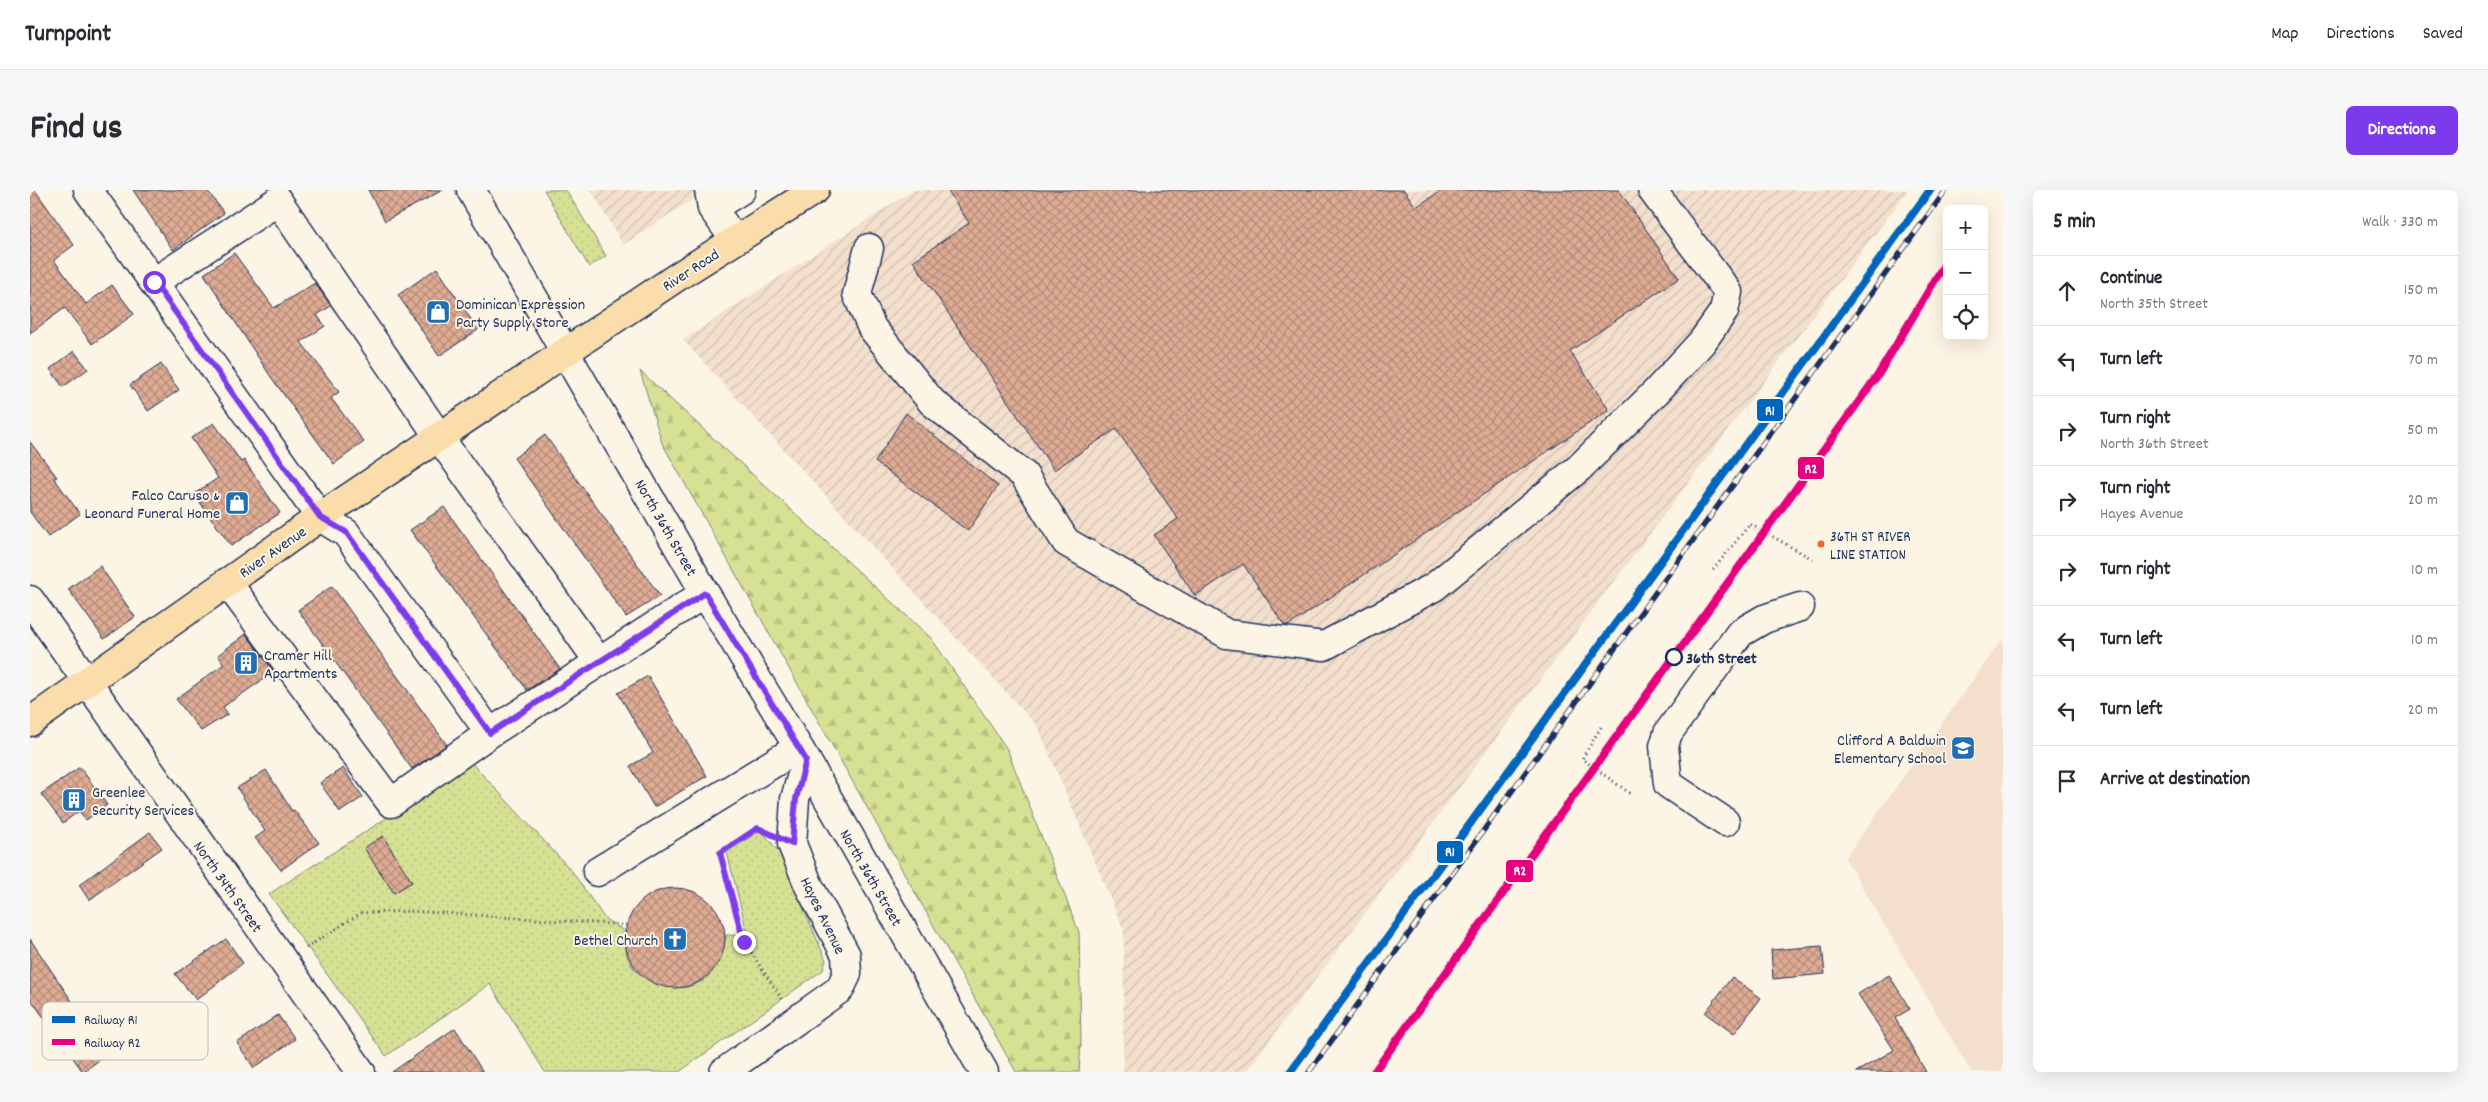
<!DOCTYPE html>
<html lang="en">
<head>
<meta charset="utf-8">
<style>
  :root { --surface:#fff; --page:#f7f7f7; --text:#2b2b33; --muted:#7c7c81; --line:#e1e1e2; --accent:#7c3aed }
  body { margin:0; font-family:Dekko,sans-serif; background:var(--page); color:var(--text) }
  .controls { position:absolute; right:15px; top:15px; display:grid; overflow:hidden; border-radius:8px; box-shadow:0 5px 20px #0002 }
  .controls button { width:45px; height:45px; display:grid; place-items:center; padding:0; border:0; border-bottom:1px solid var(--line); background:var(--surface); color:var(--text); font:25px sans-serif }
  .stop { position:absolute; width:15px; height:15px; margin:-11px; border:4px solid #7c3aed; border-radius:50%; background:#fff }
  .stop.end { background:#7c3aed; border-color:#fff; box-shadow:0 1px 5px #0008 }
  .list { margin:0; padding:0; list-style:none }
  h2 { display:flex; justify-content:space-between; align-items:center; height:65px; margin:0; padding:0 20px; font-size:21px }
  h2 small { font-size:16px; font-weight:400; color:var(--muted) }
  .list li { display:grid; grid-template-columns:32px 1fr auto; gap:15px; align-items:center; box-sizing:border-box; height:70px; padding:0 20px; border-top:1px solid var(--line) }
  .list b { display:block; font-size:19px; white-space:nowrap }
  .list p { margin:0; font-size:16px; white-space:nowrap; color:var(--muted) }
  .list em { font-size:16px; font-style:normal; color:var(--muted) }
  .icon { flex:none; width:28px; height:28px; fill:none; stroke:currentColor; stroke-width:2; stroke-linecap:round; stroke-linejoin:round }
  .map { position:relative; flex:none; width:1973px; height:882px; overflow:hidden; border-radius:8px }
  header { display:flex; align-items:center; gap:30px; box-sizing:border-box; height:70px; padding:0 25px; background:var(--surface); border-bottom:1px solid var(--line) }
  header strong { font-size:24px }
  nav { display:flex; gap:28px; margin-inline-start:auto; font-size:18px }
  .intro { display:flex; align-items:center; justify-content:space-between; box-sizing:border-box; height:120px; padding:0 30px }
  h1 { margin:0; font-size:35px }
  .button { padding:12px 22px; border-radius:8px; background:var(--accent); color:#fff; font-size:18px; font-weight:700 }
  main { display:flex; gap:30px; padding:0 30px }
  aside { flex:1; background:var(--surface); border-radius:8px; box-shadow:0 5px 20px #0002 }
  .map>svg:first-child { display:block }
</style>
</head>
<body>
<header>
<strong>Turnpoint</strong>
<nav><a>Map</a><a>Directions</a><a>Saved</a></nav>
</header>
<div class="intro"><h1>Find us</h1><a class="button">Directions</a></div>
<main>
<div class="map">
<svg width="1973" height="882" viewBox="0 0 1973 882">
  <defs>
    <pattern id="industrial-furrows" width="10" height="10" patternUnits="userSpaceOnUse" patternTransform="scale(1.25)"><rect width="10" height="10" fill="#f3dfcc"/><path d="M-1 1l2-2M0 10L10 0M9 11l2-2" fill="none" stroke="#d0c0b2"/></pattern>
    <pattern id="grass-dots" width="8" height="8" patternUnits="userSpaceOnUse" patternTransform="scale(1.25)"><rect width="8" height="8" fill="#d6e194"/><path d="M2 2h.1M6 6h.1" fill="none" stroke="#b7c182" stroke-width="1.8" stroke-linecap="round"/></pattern>
    <pattern id="forest-firs" width="22" height="20" patternUnits="userSpaceOnUse" patternTransform="scale(1.25)"><rect width="22" height="20" fill="#d6e194"/><path d="M5 1l3.5 6h-7zM16 11l3.5 6h-7z" fill="#b7c182"/></pattern>
    <pattern id="building-cross-hatch" width="8" height="8" patternUnits="userSpaceOnUse" patternTransform="scale(1.25)"><rect width="8" height="8" fill="#dfab93"/><path d="M0 0l8 8M0 8l8-8" fill="none" stroke="#b48c7b"/></pattern>
  </defs>
  <rect width="100%" height="100%" fill="#fcf5e5"/>
  <filter id="ink" filterUnits="userSpaceOnUse"><feTurbulence type="fractalNoise" baseFrequency=".02" numOctaves="2"/><feDisplacementMap in="SourceGraphic" scale="10" xChannelSelector="R" yChannelSelector="G"/><feConvolveMatrix kernelMatrix="1 2 1 2 8 2 1 2 1" color-interpolation-filters="sRGB"/></filter>
  <g filter="url(#ink)">
    <path fill="#f3dfcc" d="M1973,448v434h-32l-126,-214z"/>
    <g fill="url(#industrial-furrows)">
      <path d="M561,0h116l-84,55z"/>
      <path d="M883,0h995l-662,882h-123l1,-141 -86,-204 -355,-387z"/>
    </g>
    <g fill="url(#grass-dots)" stroke="#788879">
      <path d="M514,0h22l40,66 -17,11z"/>
      <path d="M439,570l102,110 34,49 20,12c0,10 0,25 6,34 5,8 17,15 25,18 40,15 65,-9 70,-48l22,1 -21,-84 34,-22 18,22 47,108 -3,10 -144,102h-134l-55,-88 -104,72 -117,-162 119,-77z"/>
    </g>
    <path fill="url(#forest-firs)" stroke="#788879" d="M610,181l291,267 76,111 72,183 2,111 -2,29h-63l-354,-629z"/>
    <g fill="url(#building-cross-hatch)" stroke="#1b2f5e">
      <path d="M0,0h5l39,55 -20,15 32,44 26,-19 22,29 -42,30 -27,-36 -35,25z"/>
      <path d="M103,0h74l17,23 -51,37z"/>
      <path d="M338,0h75l-58,31z"/>
      <path d="M917,0h457l12,17 26,-17h177l60,88 -109,73 39,59 -321,216 -4,-1 -41,-61 -48,32 -41,-61 24,-16 -62,-90 -62,41 -141,-209 56,-38z"/>
      <path d="M204,63l40,55 41,-25 16,23 -14,9 8,11 -24,16 38,50 -8,6 33,44 -30,22 -63,-87 -67,-103z"/>
      <path d="M407,78l41,62 -39,26 -41,-61z"/>
      <path d="M44,161l14,18 -25,18 -13,-18z"/>
      <path d="M131,174l18,26 -31,21 -18,-26z"/>
      <path d="M876,223l92,73 -30,45 -93,-69z"/>
      <path d="M184,233l27,39 3,-2 36,53 -49,33 -37,-52 24,-16 -27,-40z"/>
      <path d="M515,245l115,161 -34,21 -112,-159z"/>
      <path d="M0,252l27,35 -3,1 26,36 -32,23 -18,-25z"/>
      <path d="M414,317l116,162 -33,21 -117,-160z"/>
      <path d="M70,376l35,51 -31,22 -36,-50z"/>
      <path d="M302,396l115,159 -35,24 -114,-159z"/>
      <path d="M216,444l28,38 -51,35 5,7 -27,17 -25,-32 48,-35 -6,-9z"/>
      <path d="M618,486l59,100 -53,31 -24,-41 23,-13 -35,-60z"/>
      <path d="M50,577l27,38 -21,15 -7,-9 -16,12 -22,-29z"/>
      <path d="M313,578l20,29 -23,15 -20,-29z"/>
      <path d="M236,580l26,41 2,-1 25,33 -38,27 -26,-32 10,-7 -28,-43z"/>
      <path d="M120,642l12,16 -73,52 -10,-15z"/>
      <path d="M353,646l29,46 -18,11 -30,-45z"/>
      <circle cx="645" cy="748" r="50"/>
      <path d="M0,749l54,80 -5,4 23,35 -19,14 -53,-74z"/>
      <path d="M196,749l17,24 -47,37 -21,-26z"/>
      <path d="M1792,756l3,28 -52,5 -2,-29z"/>
      <path d="M1859,785l21,34 -15,9 31,54h-70l38,-22 -36,-56z"/>
      <path d="M1702,787l29,21 -27,36 -29,-21z"/>
      <path d="M248,825l17,24 -41,29 -17,-25z"/>
      <path d="M425,838l28,44h-91z"/>
    </g>
    <g fill="none" stroke-linecap="round" stroke-linejoin="round">
      <defs>
        <g id="minor">
          <path d="M58,0l232,327 26,16 144,200"/>
          <path d="M441,0l234,403 101,167 178,312"/>
          <path d="M679,0l3,18 23,32"/>
          <path d="M682,18l29,-18"/>
          <path d="M839,58l-12,46 15,34 60,74 92,73 42,67 161,92 97,12 110,-59 145,-119 76,-75 47,-51 22,-31 4,-19 -76,-102"/>
          <path d="M124,92l124,-81 161,236 160,225"/>
          <path d="M197,392l164,221 99,-70 215,-140"/>
          <path d="M0,410l331,472"/>
          <path d="M1695,632l-57,-38 -4,-38 4,-13 72,-100 24,-14 36,-12"/>
          <path d="M567,682l201,-124"/>
          <path d="M694,882l116,-83 7,-15 -1,-19 -37,-69 -17,-42 3,-45 11,-39"/>
        </g>
        <path id="major" d="M0,532l290,-205 357,-240 138,-87"/>
      </defs>
      <use href="#minor" stroke="#1b2f5e" stroke-width="31"/>
      <use href="#major" stroke="#1b2f5e" stroke-width="31"/>
      <g stroke="#1b2f5e" stroke-width="3" stroke-dasharray="1 4" stroke-linecap="butt">
        <path d="M1683,380l37,-46 66,37"/>
        <path d="M1571,537l-19,32 49,35"/>
        <path d="M737,642l-9,-4 -38,25 24,89 38,57"/>
        <path d="M276,758l55,-35 49,-2 217,14"/>
      </g>
      <use href="#minor" stroke="#fcf5e5" stroke-width="28"/>
      <use href="#major" stroke="#fbddab" stroke-width="28"/>
      <defs>
        <g id="rail">
          <path d="M1260,882l640,-882"/>
          <path d="M1279,882l637,-882"/>
        </g>
      </defs>
      <use href="#rail" stroke="#1b2f5e" stroke-width="5.5"/>
      <use href="#rail" stroke="#fcf5e5" stroke-width="4" stroke-dasharray="11" stroke-linecap="butt"/>
      <defs>
        <path id="rail-1" d="M1260,882l640,-882"/>
        <path id="rail-2" d="M1344,882l504,-697 69,-115"/>
      </defs>
      <use href="#rail-1" stroke="#fcf5e5" stroke-width="11"/>
      <use href="#rail-2" stroke="#fcf5e5" stroke-width="11"/>
      <use href="#rail-1" stroke="#0065bd" stroke-width="8"/>
      <use href="#rail-2" stroke="#e5007d" stroke-width="8"/>
    </g>
  </g>
  <g fill="none" stroke-linecap="round" stroke-linejoin="round" filter="url(#ink)">
    <path stroke="#7c3aed" stroke-width="6" d="M124,92l166,235 26,15 144,201 215,-140 101,167 -10,39 -4,45 -34,-16 -38,25 24,89"/>
  </g>
  <defs>
    <symbol id="shop-square" viewBox="-11 -11 22 22"><rect x="-9" y="-9" width="18" height="18" rx="4" fill="#1f6fb2" stroke="#fcf5e5"/><path d="M-5-2.5h2.3a2.7 3.5 0 0 1 5.4 0H5L5.5 6h-11ZM-1.5-2.5h3a1.5 2.3 0 0 0-3 0Z" fill="#fff"/></symbol>
    <symbol id="building-square" viewBox="-11 -11 22 22"><rect x="-9" y="-9" width="18" height="18" rx="4" fill="#1f6fb2" stroke="#fcf5e5"/><path d="M-4-6H4V6H1V3H-1V6H-4ZM-2.5-4.3h1.7v1.8h-1.7ZM.8-4.3h1.7v1.8H.8ZM-2.5-1h1.7V.8h-1.7ZM.8-1h1.7V.8H.8Z" fill="#fff"/></symbol>
    <symbol id="school-square" viewBox="-11 -11 22 22"><rect x="-9" y="-9" width="18" height="18" rx="4" fill="#1f6fb2" stroke="#fcf5e5"/><path d="M0-5L7-2L0 1L-7-2ZM-4 1L0 2.5L4 1V4Q0 6-4 4Z" fill="#fff"/></symbol>
    <symbol id="church-square" viewBox="-11 -11 22 22"><rect x="-9" y="-9" width="18" height="18" rx="4" fill="#1f6fb2" stroke="#fcf5e5"/><path d="M-1.2-6h2.4v3.5h3.3v2.4h-3.3V6h-2.4V-.1h-3.3v-2.4h3.3Z" fill="#fff"/></symbol>
  </defs>
  <g fill-rule="evenodd">
    <use href="#shop-square" x="394" y="108" width="28" height="28"/>
    <use href="#shop-square" x="193" y="299" width="28" height="28"/>
    <use href="#building-square" x="202" y="459" width="28" height="28"/>
    <use href="#school-square" x="1919" y="544" width="28" height="28"/>
    <use href="#building-square" x="30" y="596" width="28" height="28"/>
    <use href="#church-square" x="631" y="735" width="28" height="28"/>
  </g>
  <circle fill="#f26522" stroke="#fcf5e5" stroke-width="2" cx="1791" cy="354" r="4.5"/>
  <circle fill="#fcf5e5" stroke="#1b2f5e" stroke-width="2.5" cx="1644" cy="467" r="8"/>
  <g text-anchor="middle" stroke-width="4" stroke-linejoin="round" paint-order="stroke">
    <g font-size="15" fill="#1b2f5e" stroke="#fcf5e5" text-anchor="start">
      <text x="1800" y="351">36TH ST RIVER<tspan x="1800" dy="18">LINE STATION</tspan></text>
    </g>
    <g font-size="16" fill="#1b2f5e" stroke="#fcf5e5">
      <text transform="translate(660 79) rotate(-33)" y="6">River Road</text>
      <text transform="translate(637 337) rotate(60)" y="6">North 36th Street</text>
      <text transform="translate(242 361) rotate(-35)" y="6">River Avenue</text>
      <text transform="translate(842 687) rotate(60)" y="6">North 36th Street</text>
      <text transform="translate(199 696) rotate(55)" y="6">North 34th Street</text>
      <text transform="translate(794 725) rotate(64)" y="6">Hayes Avenue</text>
    </g>
    <g font-size="16" fill="#1b2f5e" stroke="#fcf5e5" text-anchor="start">
      <text x="426" y="119">Dominican Expression<tspan x="426" dy="18">Party Supply Store</tspan></text>
      <text x="190" y="310" text-anchor="end">Falco Caruso &amp;<tspan x="190" dy="18">Leonard Funeral Home</tspan></text>
      <text x="234" y="470">Cramer Hill<tspan x="234" dy="18">Apartments</tspan></text>
      <text x="1916" y="555" text-anchor="end">Clifford A Baldwin<tspan x="1916" dy="18">Elementary School</tspan></text>
      <text x="62" y="607">Greenlee<tspan x="62" dy="18">Security Services</tspan></text>
      <text x="628" y="755" text-anchor="end">Bethel Church</text>
    </g>
    <g font-size="16" font-weight="bold" fill="#1b2f5e" stroke="#fcf5e5" text-anchor="start">
      <text x="1656" y="473">36th Street</text>
    </g>
  </g>
  <rect x="12" y="812" width="166" height="58" rx="8" fill="#fcf5e5" stroke="#b8babc" stroke-width="1"/>
  <rect x="22" y="826" width="23" height="7" fill="#0065bd"/>
  <rect x="22" y="849" width="23" height="6" fill="#e5007d"/>
  <g font-size="14" fill="#1b2f5e">
    <text x="54" y="834">Railway R1</text>
    <text x="54" y="857">Railway R2</text>
  </g>
  <g stroke="#fcf5e5" stroke-width="2">
    <rect x="1726" y="208" width="28" height="24" rx="5" fill="#0065bd"/>
    <rect x="1767" y="266" width="28" height="24" rx="5" fill="#e5007d"/>
    <rect x="1406" y="650" width="28" height="24" rx="5" fill="#0065bd"/>
    <rect x="1475" y="669" width="29" height="24" rx="5" fill="#e5007d"/>
  </g>
  <g font-size="14" text-anchor="middle" font-weight="bold" fill="#fff">
    <text x="1740" y="225">R1</text>
    <text x="1781" y="283">R2</text>
    <text x="1420" y="666">R1</text>
    <text x="1490" y="685">R2</text>
  </g>
</svg>
<div class="controls">
<button>+</button>
<button>−</button>
<button><svg class="icon" aria-label="locate" viewBox="0 0 24 24"><circle cx="12" cy="12" r="6"/><path d="M12 2v4M12 18v4M2 12h4M18 12h4"/></svg></button>
</div>
<div class="stop" style="left:124px;top:92px"></div>
<div class="stop end" style="left:714px;top:752px"></div>
</div>
<aside>
<h2>5 min<small>Walk · 330 m</small></h2>
<ul class="list">
<li><svg class="icon" aria-label="ahead" viewBox="0 0 24 24"><path d="M12 20V5M6 11l6-6 6 6"/></svg><div><b>Continue</b><p>North 35th Street</p></div><em>150 m</em></li>
<li><svg class="icon" aria-label="left" viewBox="0 0 24 24"><path d="M17 20v-9H6M10 6l-5 5 5 5"/></svg><div><b>Turn left</b></div><em>70 m</em></li>
<li><svg class="icon" aria-label="right" viewBox="0 0 24 24"><path d="M7 20v-9h11M14 6l5 5-5 5"/></svg><div><b>Turn right</b><p>North 36th Street</p></div><em>50 m</em></li>
<li><svg class="icon" aria-label="right" viewBox="0 0 24 24"><path d="M7 20v-9h11M14 6l5 5-5 5"/></svg><div><b>Turn right</b><p>Hayes Avenue</p></div><em>20 m</em></li>
<li><svg class="icon" aria-label="right" viewBox="0 0 24 24"><path d="M7 20v-9h11M14 6l5 5-5 5"/></svg><div><b>Turn right</b></div><em>10 m</em></li>
<li><svg class="icon" aria-label="left" viewBox="0 0 24 24"><path d="M17 20v-9H6M10 6l-5 5 5 5"/></svg><div><b>Turn left</b></div><em>10 m</em></li>
<li><svg class="icon" aria-label="left" viewBox="0 0 24 24"><path d="M17 20v-9H6M10 6l-5 5 5 5"/></svg><div><b>Turn left</b></div><em>20 m</em></li>
<li><svg class="icon" aria-label="arrive" viewBox="0 0 24 24"><path d="M6 21V4h12l-3 4 3 4H6"/></svg><div><b>Arrive at destination</b></div></li>
</ul>
</aside>
</main>
</body>
</html>
